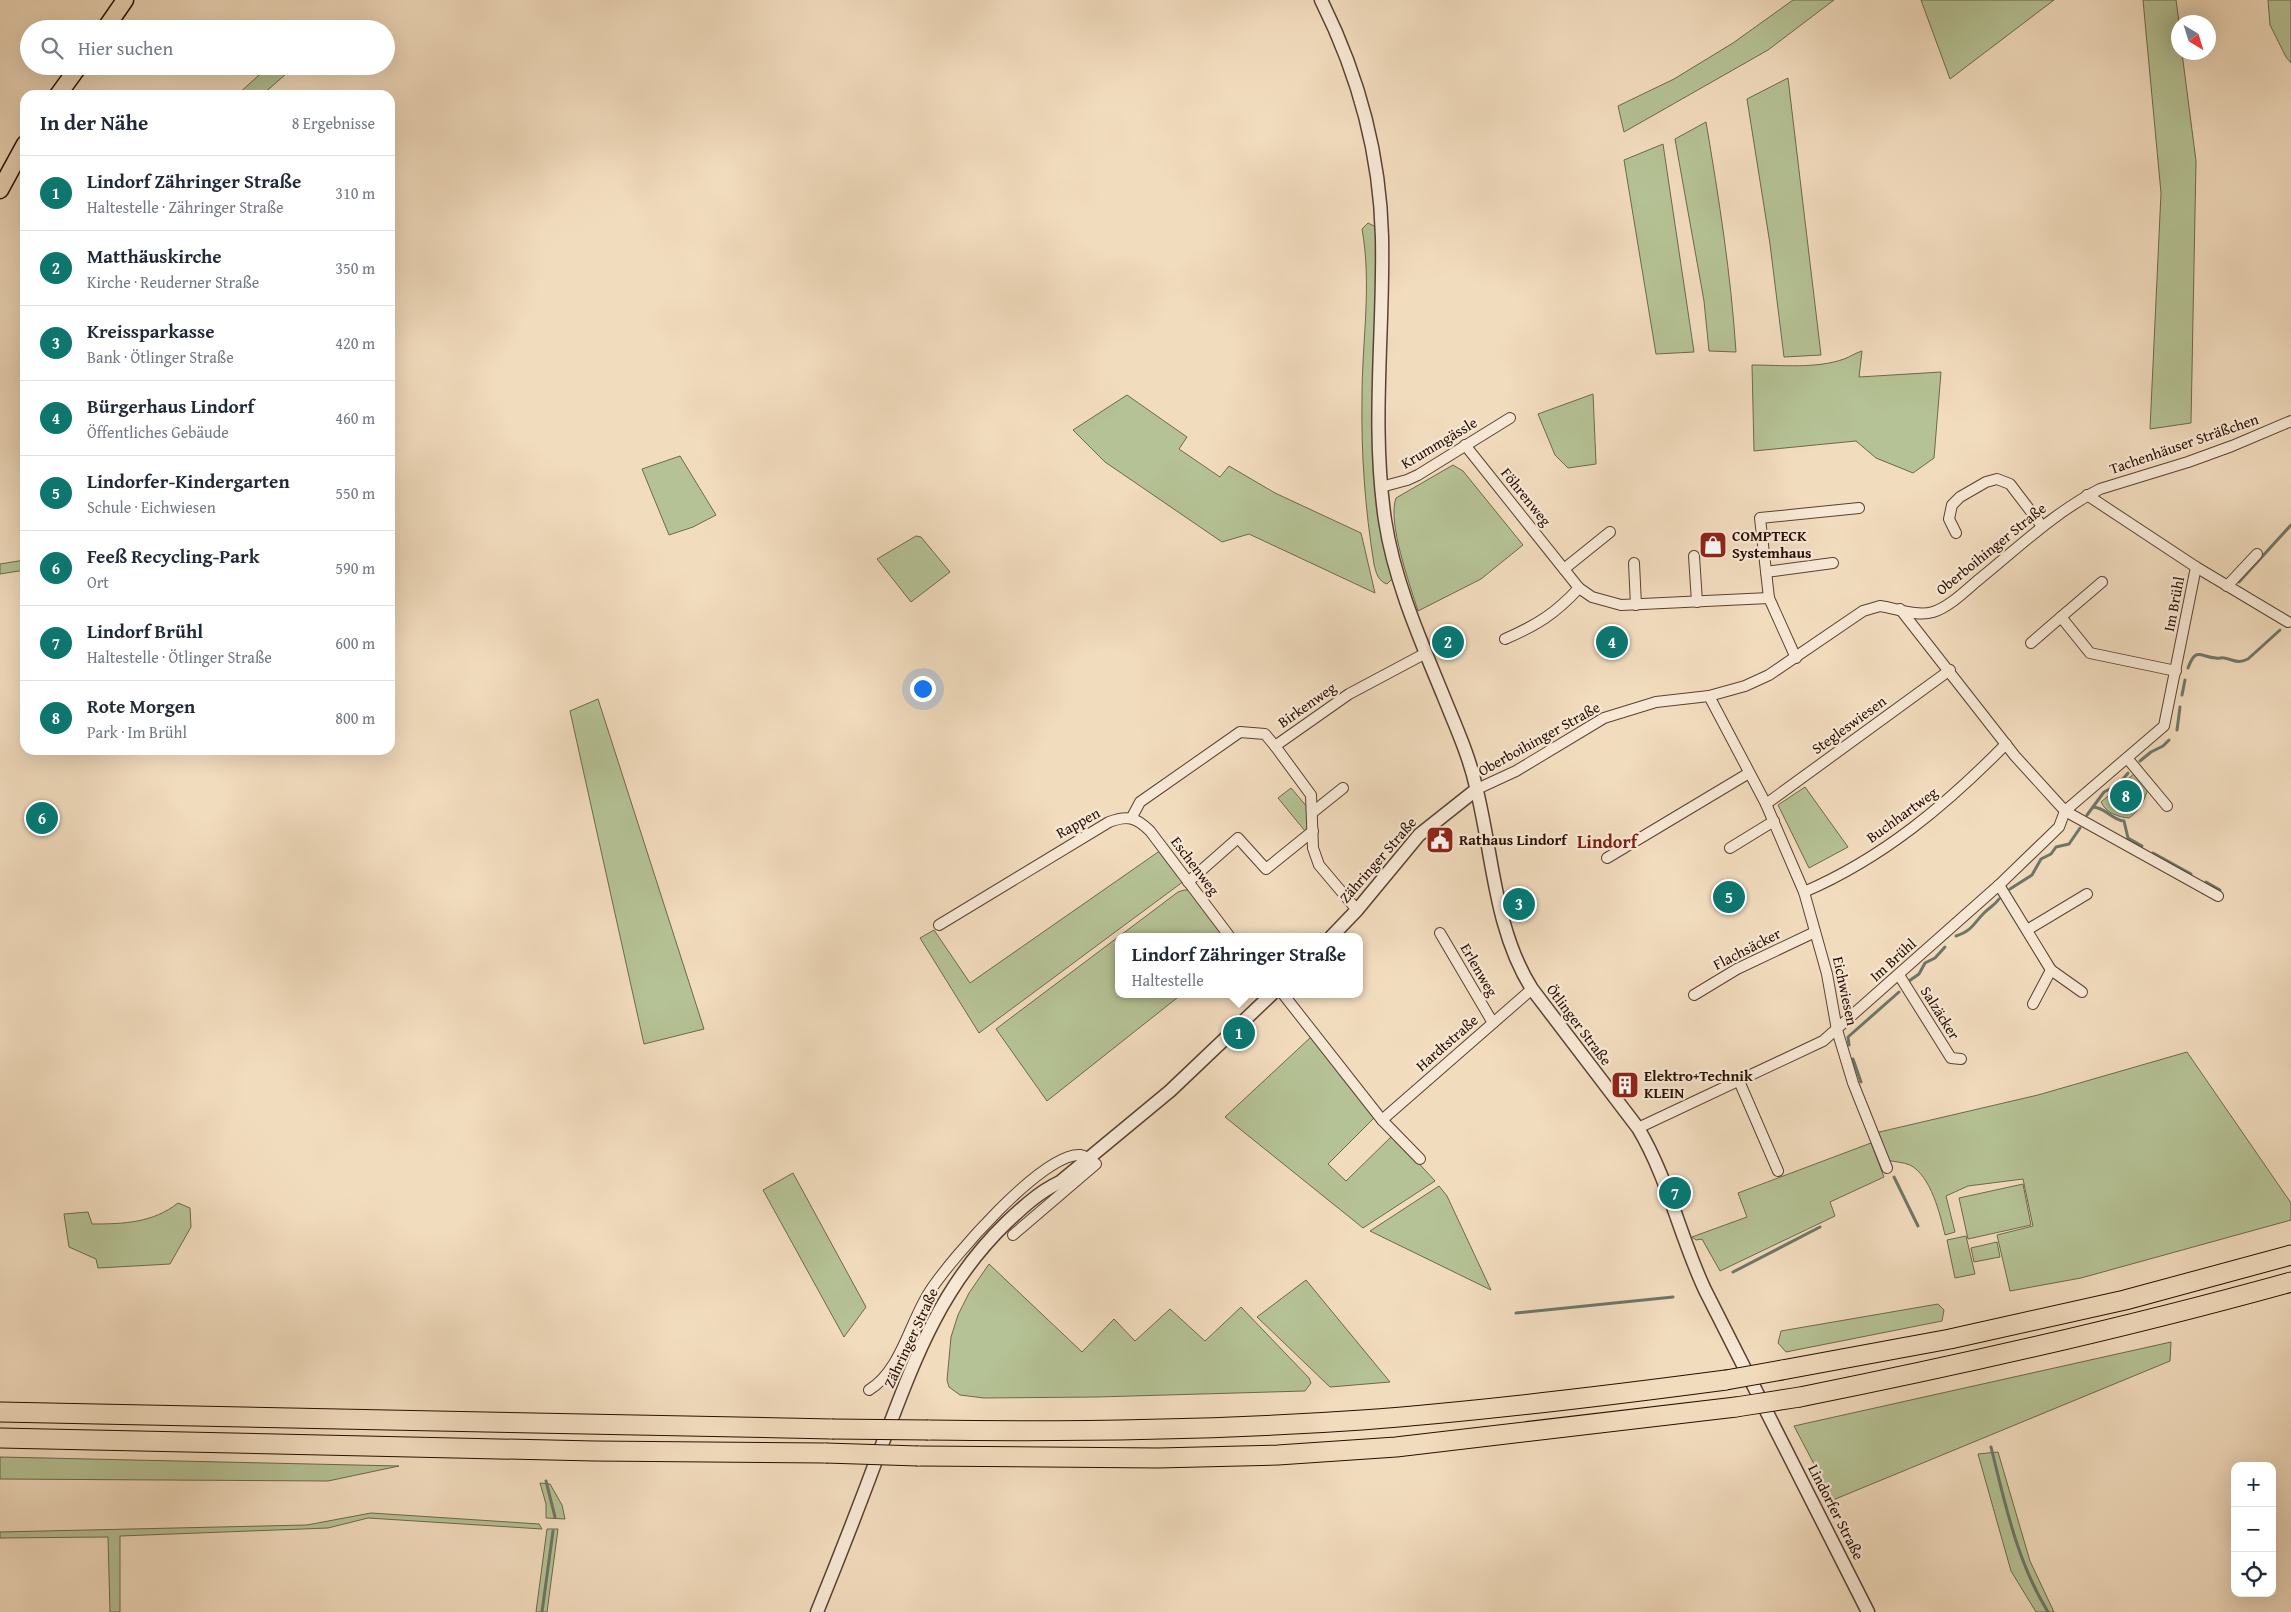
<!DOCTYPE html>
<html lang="de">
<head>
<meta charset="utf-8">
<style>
  :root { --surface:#fff; --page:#f2f2f3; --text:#1f2937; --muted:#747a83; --line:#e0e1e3; --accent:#0f766e }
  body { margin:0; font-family:"Gentium Book Plus",serif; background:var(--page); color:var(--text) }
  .controls { position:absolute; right:15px; bottom:15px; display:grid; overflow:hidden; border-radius:10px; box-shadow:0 5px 20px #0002 }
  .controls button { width:45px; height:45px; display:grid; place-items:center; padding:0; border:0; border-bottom:1px solid var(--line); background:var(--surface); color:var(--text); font:25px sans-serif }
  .compass { position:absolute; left:2171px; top:15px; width:45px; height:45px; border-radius:50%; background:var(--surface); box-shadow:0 5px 20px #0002; rotate:142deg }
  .you { position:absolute; left:922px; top:688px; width:18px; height:18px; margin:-12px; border:4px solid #fff; border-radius:50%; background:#1a73e8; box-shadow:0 0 0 8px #1a73e833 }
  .badge { display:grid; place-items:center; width:32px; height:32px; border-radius:50%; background:var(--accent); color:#fff; font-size:16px; font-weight:700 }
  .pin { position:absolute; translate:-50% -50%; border:2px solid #fff; box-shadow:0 1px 5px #0006 }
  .popup { position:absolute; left:1115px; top:933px; width:248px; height:65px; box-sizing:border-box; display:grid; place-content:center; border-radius:10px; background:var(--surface); filter:drop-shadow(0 1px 4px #0005); font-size:16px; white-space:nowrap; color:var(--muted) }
  .popup b { font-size:19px; color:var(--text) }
  .popup::after { content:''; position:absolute; left:50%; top:100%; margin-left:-10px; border:10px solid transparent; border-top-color:var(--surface) }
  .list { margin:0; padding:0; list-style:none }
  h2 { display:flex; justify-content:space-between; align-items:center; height:65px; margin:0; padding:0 20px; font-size:21px }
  h2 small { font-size:16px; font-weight:400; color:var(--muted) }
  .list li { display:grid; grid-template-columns:32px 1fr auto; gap:15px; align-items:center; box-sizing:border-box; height:75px; padding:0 20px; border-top:1px solid var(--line) }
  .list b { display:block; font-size:19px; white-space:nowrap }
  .list p { margin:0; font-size:16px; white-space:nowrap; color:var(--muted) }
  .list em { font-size:16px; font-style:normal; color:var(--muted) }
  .icon { flex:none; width:28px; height:28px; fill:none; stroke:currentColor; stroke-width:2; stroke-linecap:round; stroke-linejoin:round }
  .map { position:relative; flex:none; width:2291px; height:1612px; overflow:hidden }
  .search { position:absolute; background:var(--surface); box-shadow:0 5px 20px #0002; left:20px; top:20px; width:375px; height:55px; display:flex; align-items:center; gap:12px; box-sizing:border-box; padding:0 18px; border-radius:28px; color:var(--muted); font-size:19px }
  .panel { position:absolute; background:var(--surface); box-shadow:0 5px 20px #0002; left:20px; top:90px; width:375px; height:665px; border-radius:15px }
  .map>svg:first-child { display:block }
</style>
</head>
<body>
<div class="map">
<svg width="2291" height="1612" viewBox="0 0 2291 1612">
  <rect width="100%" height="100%" fill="#f2dcbe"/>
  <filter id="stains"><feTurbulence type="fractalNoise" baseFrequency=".004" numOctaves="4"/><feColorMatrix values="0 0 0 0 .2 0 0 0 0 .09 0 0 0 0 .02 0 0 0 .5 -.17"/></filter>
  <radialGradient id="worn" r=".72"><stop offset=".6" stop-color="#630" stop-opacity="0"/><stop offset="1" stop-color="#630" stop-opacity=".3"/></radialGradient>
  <g fill="#b5c295" stroke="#6e684c">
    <path d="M1793,0h41l-66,50 -144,82 -6,-26 56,-27 59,-36z"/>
    <path d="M1921,0h133l-104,79z"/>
    <path d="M2143,0h33l3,22 -1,30 4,1 14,108 -5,262 -41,6 11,-236z"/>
    <path d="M2268,0h23v63l-5,-6 -16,-32z"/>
    <path d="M269,66h26l-33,29h-25z"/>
    <path d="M1788,78l33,277 -37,2 -14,-113 -23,-145z"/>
    <path d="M1706,122c13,77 25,153 30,230l-27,-1 -5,-50 -29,-162z"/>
    <path d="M1663,144l31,208 -38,2 -32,-194z"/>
    <path d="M1368,223l8,4 7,310 9,42 -5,5c-9,-3 -11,-11 -13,-20 -9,-55 -13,-111 -12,-167 0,-55 10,-113 0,-168z"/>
    <path d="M1862,351l-3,26 82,-5 -7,86 -21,15 -37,-15 -20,-17 -102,10 -2,-86c29,0 64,4 92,-6 6,-2 11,-6 18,-8z"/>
    <path d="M1593,394l3,70 -28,4 -13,-13 -17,-41z"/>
    <path d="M1127,395l60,42 -8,12 41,28 9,-11 46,27 86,40 14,60 -126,-59 -27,8 -117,-80 -32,-32z"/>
    <path d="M680,456l36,59 -23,12 -24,8 -27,-66z"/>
    <path d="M1453,465l10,6 60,74 -42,34 -63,32c-8,-26 -31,-89 -22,-113z"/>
    <path d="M916,536l5,1 29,35 -39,30 -34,-43z"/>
    <path d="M25,560v10l-25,4v-10z"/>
    <path d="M598,699l106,330 -60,15 -74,-333z"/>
    <path d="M2135,773l13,15c-3,12 -9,23 -19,30 -11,-1 -23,-5 -28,-16z"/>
    <path d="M1805,787l43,60 -39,21 -31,-63z"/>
    <path d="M1291,788l17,20 1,20 -4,3 -27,-33z"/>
    <path d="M1161,850l23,31 -205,152 -59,-95 14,-8 36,53z"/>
    <path d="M1184,890h7l35,47h-107v57h63l-135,107 -51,-72 182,-137z"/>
    <path d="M1311,1037l65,79 -48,48 18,17 47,-46 42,46 -72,47 -138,-111z"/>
    <path d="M2187,1052l104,151v17l-210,58 -71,13 -13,-56 36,-9 -10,-47 -55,7 -22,10 9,36 -10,3c-5,-21 -14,-59 -35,-70 -7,-3 -16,-3 -23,-5l-12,-27 163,-38z"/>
    <path d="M1871,1143l13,34 -54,25 5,14 -115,55 -18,-32 -6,1 -4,-3 55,-20 -9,-24z"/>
    <path d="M793,1173l73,134 -22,30 -81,-147z"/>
    <path d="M2023,1184l8,41 -63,14 -9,-41z"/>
    <path d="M1439,1186l8,10 44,94 -121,-59z"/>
    <path d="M178,1203l12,5 1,19 -21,37 -72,4 -2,-9 -27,-12 -5,-33 24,-2 4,12c31,0 61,-1 86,-21z"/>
    <path d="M1966,1236l9,38 -20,4 -8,-38z"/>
    <path d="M1997,1242l3,15 -26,5 -3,-14z"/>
    <path d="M989,1264l93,88 32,-33 21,22 35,-32 35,32 36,-34 68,71 2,5 -6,8 -208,6 -113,1 -24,-3 -11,-8 -2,-7 4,-43 7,-22 11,-22z"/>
    <path d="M1306,1280l84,102 -60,5 -73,-70z"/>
    <path d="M1938,1304l6,6 -2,11 -156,31 -8,-9 3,-12z"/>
    <path d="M2171,1342l-1,19 -337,139 -39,-74z"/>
    <path d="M1998,1452l32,109 24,51h-18l-25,-41 -33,-117z"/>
    <path d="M0,1457l399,9 -71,15 -328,-2z"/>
    <path d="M540,1483l10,1 12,21 3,14 -19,-1v-14z"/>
    <path d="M371,1513l168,11 3,5 -174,-11 -40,10 -208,8v76h-10l-2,-75 -108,1v-6l307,-7z"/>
    <path d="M547,1529h11l-11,83h-11z"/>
  </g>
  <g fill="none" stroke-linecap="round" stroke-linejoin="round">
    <g stroke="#6e7668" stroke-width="3">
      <path d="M2239,582l52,-57"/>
      <path d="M2188,668c8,-22 12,-11 28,-10 3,1 6,-1 8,0 11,2 13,6 24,1l32,-29"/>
      <path d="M2182,695l3,-15"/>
      <path d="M2177,730l3,-23"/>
      <path d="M2140,761l11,-9 12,-6 6,-6"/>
      <path d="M2093,807c12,0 19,13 31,14l4,17 14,8"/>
      <path d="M2087,815l17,-23 14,-7 10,-12"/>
      <path d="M2153,853l38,21"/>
      <path d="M2206,882l14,8"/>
      <path d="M2010,889l22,-14 9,-16 10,-5 5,-7 13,-3 11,-16"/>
      <path d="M1956,936c17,-6 17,-12 28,-23 6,-6 10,-7 15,-14"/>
      <path d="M1909,981l10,-7 6,-11 10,-5 10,-11"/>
      <path d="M1849,1045l-1,-8 51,-45"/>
      <path d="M1853,1059l8,23"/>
      <path d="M1894,1177l24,49"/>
      <path d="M1733,1272l87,-45"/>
      <path d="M1516,1313l157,-16"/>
      <path d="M1991,1447c14,56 26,115 57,165"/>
      <path d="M546,1481l9,36"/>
      <path d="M542,1612l11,-81"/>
    </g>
    <defs>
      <g id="minor">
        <path d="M1465,445l114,143 13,9 29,8 148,-7"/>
        <path d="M1381,487l26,-7 11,-5 92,-57"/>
        <path d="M1956,533l-7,-14 3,-14 8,-8 26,-15 11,-3 13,5 32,42"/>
        <path d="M1694,556l3,46"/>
        <path d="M1634,563l2,42"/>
        <path d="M2196,567l92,55"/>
        <path d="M1564,569l46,-37"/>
        <path d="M1766,572l67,-9"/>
        <path d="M2102,582l-41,35 29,36 86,18"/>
        <path d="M2227,586l30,-32"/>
        <path d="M1900,609l115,147 50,55 153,85"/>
        <path d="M1505,639c32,-14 50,-25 74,-51"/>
        <path d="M2031,643l30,-26"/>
        <path d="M1796,658l-27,-60 -9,-80 99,-10"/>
        <path d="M1709,696l57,108 38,88 23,82 10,56 16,53 34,85"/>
        <path d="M2127,758l40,48"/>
        <path d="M1477,789l39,-18 88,-53 52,-16 53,-6 36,-10 24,-11 94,-64 17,-5c15,2 37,11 53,6 16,-5 31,-20 44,-31 40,-32 76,-68 123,-92l88,-27 44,-16 59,-25"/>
        <path d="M1766,804l184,-134"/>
        <path d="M1313,812l30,-24"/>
        <path d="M1132,817l8,-15 100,-70 25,2 10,12"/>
        <path d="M1730,848l44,-27"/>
        <path d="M1607,858l142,-85"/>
        <path d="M1188,882l50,-44 28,31 47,-38"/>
        <path d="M1999,885l52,85 -18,34"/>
        <path d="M1804,892c79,-34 142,-87 202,-148"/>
        <path d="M1357,910l-38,-45 -6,-17 -2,-53 -36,-49 74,-52 77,-41"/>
        <path d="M939,925l170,-103c18,-7 27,-5 41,9l80,106"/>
        <path d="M2027,930l60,-36"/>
        <path d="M1440,933l53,90"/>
        <path d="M2051,970l31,22"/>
        <path d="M1899,975l52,83 10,1"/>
        <path d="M1283,994l99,126 38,39"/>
        <path d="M1694,995l43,-26 78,-37"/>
        <path d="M1739,1081l39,90"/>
        <path d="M1382,1120l150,-131"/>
        <path d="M1638,1128l185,-87 176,-156 60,-58 6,-16 99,-85 32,-159 -109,-72"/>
        <path d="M869,1390c32,-19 41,-69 61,-99 21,-32 112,-138 150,-136 6,1 11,5 16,9l-83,71"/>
      </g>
      <g id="tertiary">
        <path d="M1321,0c37,74 59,154 61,237 2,94 -11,189 3,283 9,60 35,119 58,175 12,30 26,60 33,92 17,67 18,142 56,202l106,139c30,50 42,109 67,162l163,322"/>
        <path d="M1331,937l26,-27 62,-75 58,-46"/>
        <path d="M817,1612c22,-54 43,-108 63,-162 33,-86 58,-161 126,-227 17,-16 33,-31 54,-41l110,-91 102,-97"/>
      </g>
      <g id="primary">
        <path d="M105,29l20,-29"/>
        <path d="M58,95l21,-29"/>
        <path d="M0,190l25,-46"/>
      </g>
      <g id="motorway">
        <path d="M1782,1370l168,-31 175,-39 166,-45"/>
        <path d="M1800,1397c165,-33 329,-70 491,-115"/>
        <path d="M0,1412l832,17"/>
        <path d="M928,1430c145,2 290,0 434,-10 122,-9 243,-24 364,-40"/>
        <path d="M0,1438l594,13 232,2"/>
        <path d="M918,1456l240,2 120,-3 118,-8 340,-40"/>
      </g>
    </defs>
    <use href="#minor" stroke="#5a4131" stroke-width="12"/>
    <use href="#tertiary" stroke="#5a4131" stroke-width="15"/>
    <use href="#primary" stroke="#280d02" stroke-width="19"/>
    <use href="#motorway" stroke="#280d02" stroke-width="21"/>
    <use href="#minor" stroke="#f7e8d5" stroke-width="10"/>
    <use href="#tertiary" stroke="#f7e8d5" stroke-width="12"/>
    <use href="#primary" stroke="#f2dcbe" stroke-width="16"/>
    <use href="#motorway" stroke="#f2dcbe" stroke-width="19"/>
    <defs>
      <g id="motorway-bridge">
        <path d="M1726,1380l56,-10"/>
        <path d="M1736,1407l64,-10"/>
        <path d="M832,1429l96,1"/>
        <path d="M826,1453l92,3"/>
      </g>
    </defs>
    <use href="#motorway-bridge" stroke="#280d02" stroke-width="21" stroke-linecap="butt"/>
    <use href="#motorway-bridge" stroke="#f2dcbe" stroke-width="19"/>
  </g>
  <defs>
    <symbol id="shop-square" viewBox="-11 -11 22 22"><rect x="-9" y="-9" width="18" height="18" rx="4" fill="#8f2418" stroke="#f7e8d5"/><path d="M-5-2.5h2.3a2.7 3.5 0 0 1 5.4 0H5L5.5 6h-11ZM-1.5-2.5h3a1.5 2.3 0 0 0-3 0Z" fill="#fff"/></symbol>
    <symbol id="civic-square" viewBox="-11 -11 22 22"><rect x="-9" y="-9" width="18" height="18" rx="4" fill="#8f2418" stroke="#f7e8d5"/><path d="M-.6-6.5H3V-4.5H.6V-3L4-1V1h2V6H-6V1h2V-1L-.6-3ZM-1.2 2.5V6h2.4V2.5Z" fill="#fff"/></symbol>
    <symbol id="building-square" viewBox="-11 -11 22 22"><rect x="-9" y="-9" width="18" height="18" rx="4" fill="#8f2418" stroke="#f7e8d5"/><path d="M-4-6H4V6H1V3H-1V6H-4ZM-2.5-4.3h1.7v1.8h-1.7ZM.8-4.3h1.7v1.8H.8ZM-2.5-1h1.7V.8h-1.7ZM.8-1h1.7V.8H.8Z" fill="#fff"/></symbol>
  </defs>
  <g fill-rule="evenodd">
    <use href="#shop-square" x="1697" y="529" width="32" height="32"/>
    <use href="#civic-square" x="1424" y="824" width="32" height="32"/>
    <use href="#building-square" x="1609" y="1069" width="32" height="32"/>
  </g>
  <g text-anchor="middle" stroke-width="4.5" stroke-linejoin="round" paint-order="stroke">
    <g font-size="15" fill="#280d02" stroke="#f7e8d5">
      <text transform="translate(1439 443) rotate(-31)" y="5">Krummgässle</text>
      <text transform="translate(2184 444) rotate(-19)" y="5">Tachenhäuser Sträßchen</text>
      <text transform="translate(1526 497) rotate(51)" y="5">Föhrenweg</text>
      <text transform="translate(1991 549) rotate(-39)" y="5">Oberboihinger Straße</text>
      <text transform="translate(2174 604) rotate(-79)" y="5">Im Brühl</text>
      <text transform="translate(1307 705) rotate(-35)" y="5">Birkenweg</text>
      <text transform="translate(1849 725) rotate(-36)" y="5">Stegleswiesen</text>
      <text transform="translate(1539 739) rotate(-29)" y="5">Oberboihinger Straße</text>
      <text transform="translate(1902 815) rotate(-36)" y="5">Buchhartweg</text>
      <text transform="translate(1078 823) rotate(-29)" y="5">Rappen</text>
      <text transform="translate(1378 860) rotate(-49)" y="5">Zähringer Straße</text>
      <text transform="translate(1195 866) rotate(53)" y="5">Eschenweg</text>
      <text transform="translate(1747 949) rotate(-27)" y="5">Flachsäcker</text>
      <text transform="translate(1893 960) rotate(-42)" y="5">Im Brühl</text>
      <text transform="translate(1479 970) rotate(60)" y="5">Erlenweg</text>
      <text transform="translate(1845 991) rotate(78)" y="5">Eichwiesen</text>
      <text transform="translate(1940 1013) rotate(58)" y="5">Salzäcker</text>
      <text transform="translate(1579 1025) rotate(53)" y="5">Ötlinger Straße</text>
      <text transform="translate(1447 1043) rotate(-41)" y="5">Hardtstraße</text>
      <text transform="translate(911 1338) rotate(-65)" y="5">Zähringer Straße</text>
      <text transform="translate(1836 1512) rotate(63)" y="5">Lindorfer Straße</text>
    </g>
    <g font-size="15" font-weight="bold" fill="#280d02" stroke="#f7e8d5" text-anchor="start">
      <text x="1732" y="541">COMPTECK<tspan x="1732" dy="17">Systemhaus</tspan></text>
      <text x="1459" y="845">Rathaus Lindorf</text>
      <text x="1644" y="1081">Elektro+Technik<tspan x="1644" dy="17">KLEIN</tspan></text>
    </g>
    <g font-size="18" font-weight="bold" fill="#7a1f14" stroke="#f7e8d5">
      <text x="1607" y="848">Lindorf</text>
    </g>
  </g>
  <rect width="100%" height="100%" filter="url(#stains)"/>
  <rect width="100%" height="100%" fill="url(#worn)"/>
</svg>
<div class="controls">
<button>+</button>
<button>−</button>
<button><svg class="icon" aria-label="locate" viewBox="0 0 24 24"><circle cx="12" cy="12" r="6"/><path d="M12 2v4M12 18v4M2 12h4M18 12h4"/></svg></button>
</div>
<svg class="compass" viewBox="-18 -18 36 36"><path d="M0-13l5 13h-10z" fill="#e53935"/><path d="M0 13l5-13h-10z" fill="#747a83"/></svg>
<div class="you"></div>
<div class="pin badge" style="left:1239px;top:1033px">1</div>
<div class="popup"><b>Lindorf Zähringer Straße</b>Haltestelle</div>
<div class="pin badge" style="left:1448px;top:642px">2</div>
<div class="pin badge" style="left:1519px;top:904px">3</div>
<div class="pin badge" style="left:1612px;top:642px">4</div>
<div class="pin badge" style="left:1729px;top:897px">5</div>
<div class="pin badge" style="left:42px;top:818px">6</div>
<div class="pin badge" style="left:1675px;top:1193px">7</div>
<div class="pin badge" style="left:2126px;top:796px">8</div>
<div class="search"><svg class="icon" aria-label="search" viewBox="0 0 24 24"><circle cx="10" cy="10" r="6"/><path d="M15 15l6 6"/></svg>Hier suchen</div>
<section class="panel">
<h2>In der Nähe<small>8 Ergebnisse</small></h2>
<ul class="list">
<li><span class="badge">1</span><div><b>Lindorf Zähringer Straße</b><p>Haltestelle · Zähringer Straße</p></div><em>310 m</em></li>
<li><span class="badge">2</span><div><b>Matthäuskirche</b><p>Kirche · Reuderner Straße</p></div><em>350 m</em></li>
<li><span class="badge">3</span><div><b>Kreissparkasse</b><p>Bank · Ötlinger Straße</p></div><em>420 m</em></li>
<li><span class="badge">4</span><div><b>Bürgerhaus Lindorf</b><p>Öffentliches Gebäude</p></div><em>460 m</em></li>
<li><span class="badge">5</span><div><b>Lindorfer-Kindergarten</b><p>Schule · Eichwiesen</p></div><em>550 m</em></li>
<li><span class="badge">6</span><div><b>Feeß Recycling-Park</b><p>Ort</p></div><em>590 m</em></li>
<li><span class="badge">7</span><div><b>Lindorf Brühl</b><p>Haltestelle · Ötlinger Straße</p></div><em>600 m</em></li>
<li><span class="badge">8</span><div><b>Rote Morgen</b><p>Park · Im Brühl</p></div><em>800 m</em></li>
</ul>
</section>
</div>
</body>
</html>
